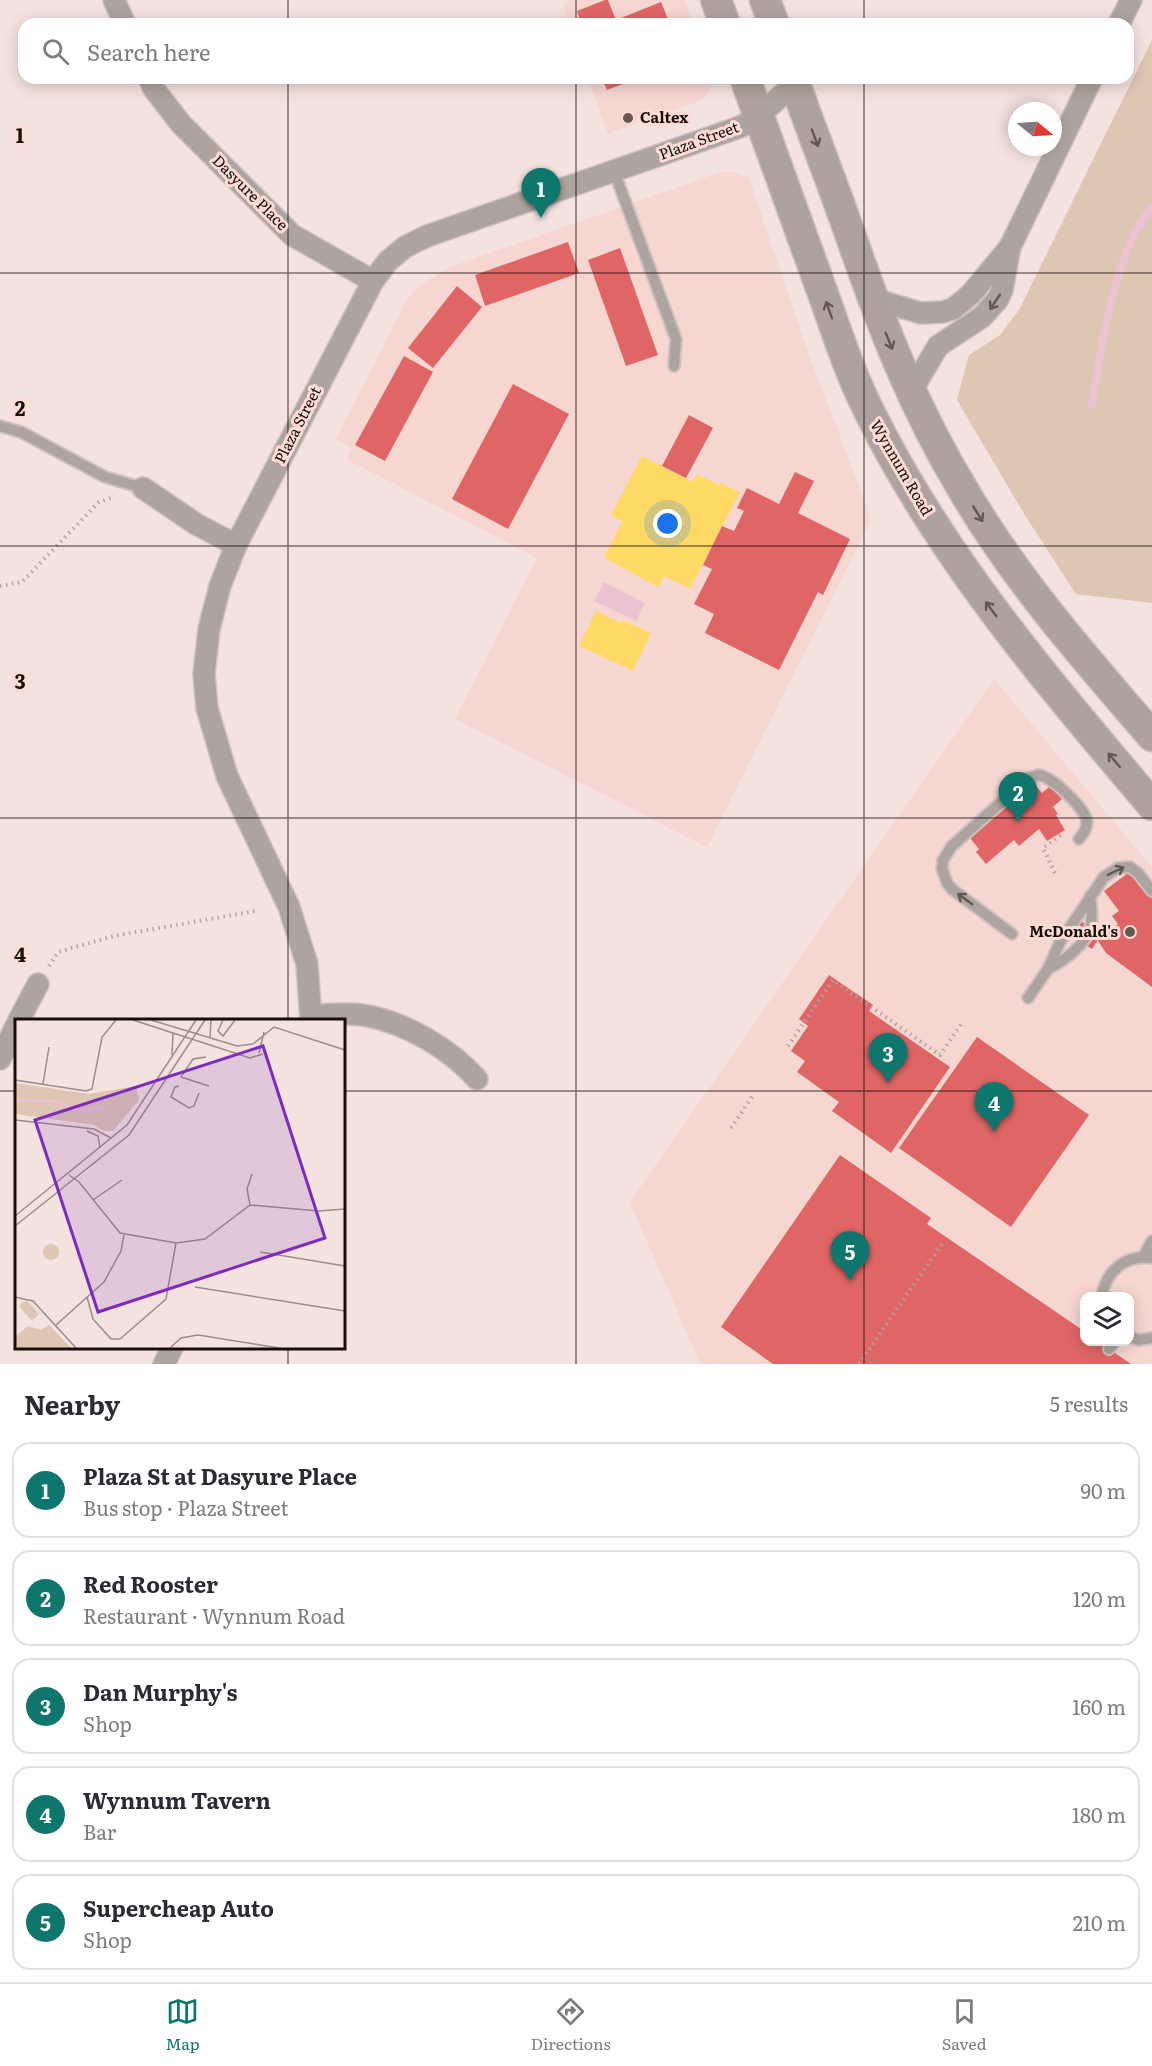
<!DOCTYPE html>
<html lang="en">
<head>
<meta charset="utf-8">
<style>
  :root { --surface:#fff; --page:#f2f2f3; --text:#2b2b33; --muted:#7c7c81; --line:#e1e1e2; --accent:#0f766e }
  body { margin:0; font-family:Literata,serif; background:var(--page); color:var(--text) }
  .controls { position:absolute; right:18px; bottom:18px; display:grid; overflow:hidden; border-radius:12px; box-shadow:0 3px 15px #0003 }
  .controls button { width:54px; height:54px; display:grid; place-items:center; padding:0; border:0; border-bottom:2px solid var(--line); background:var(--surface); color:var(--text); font:30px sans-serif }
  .compass { position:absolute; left:1008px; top:102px; width:54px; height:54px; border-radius:50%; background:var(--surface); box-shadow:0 3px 15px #0003; rotate:108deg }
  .you { position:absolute; left:668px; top:524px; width:21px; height:21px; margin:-15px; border:4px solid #fff; border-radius:50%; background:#1a73e8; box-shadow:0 0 0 9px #1a73e833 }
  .badge { display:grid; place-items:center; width:39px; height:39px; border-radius:50%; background:var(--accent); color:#fff; font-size:20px; font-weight:700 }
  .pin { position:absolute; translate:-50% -50px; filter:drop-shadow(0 2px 3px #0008) }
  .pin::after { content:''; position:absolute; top:32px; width:21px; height:18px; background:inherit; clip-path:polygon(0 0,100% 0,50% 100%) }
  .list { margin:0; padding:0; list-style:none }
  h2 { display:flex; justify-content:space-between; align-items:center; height:78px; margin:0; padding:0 24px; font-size:26px }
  h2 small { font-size:20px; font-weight:400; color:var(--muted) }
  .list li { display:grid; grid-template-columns:39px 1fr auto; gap:18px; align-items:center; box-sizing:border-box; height:96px; margin:0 12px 12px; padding:0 12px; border:2px solid var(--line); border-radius:18px }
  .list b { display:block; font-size:22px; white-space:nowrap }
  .list p { margin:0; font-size:20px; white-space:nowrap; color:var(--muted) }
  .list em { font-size:20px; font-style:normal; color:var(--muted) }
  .icon { flex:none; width:33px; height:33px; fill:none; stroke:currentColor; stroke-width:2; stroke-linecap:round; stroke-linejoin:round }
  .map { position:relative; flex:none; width:1152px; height:1364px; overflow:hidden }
  .search { position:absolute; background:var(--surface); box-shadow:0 3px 15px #0003; left:18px; right:18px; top:18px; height:66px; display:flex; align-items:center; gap:15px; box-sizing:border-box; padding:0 21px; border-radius:18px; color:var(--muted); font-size:22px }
  .sheet { height:618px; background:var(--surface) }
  nav { display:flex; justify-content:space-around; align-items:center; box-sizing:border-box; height:84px; border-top:2px solid var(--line); background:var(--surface); font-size:16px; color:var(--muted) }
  nav a { display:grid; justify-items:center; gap:3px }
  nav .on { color:var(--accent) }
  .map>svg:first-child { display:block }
</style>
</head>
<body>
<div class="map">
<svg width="1152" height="1364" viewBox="0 0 1152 1364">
  <rect width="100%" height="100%" fill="#f4e2df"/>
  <g fill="#f6d6d1" fill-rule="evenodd">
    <path d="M568,0h117l8,24h-124l-6,-17z"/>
    <path d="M588,78h124v7l-5,10 -10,7 -89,32z"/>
    <path d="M721,172h14l14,6 61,180 54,141 6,23 -163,325 -252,-128 82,-161 -191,-99 6,-11 -16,-9 72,-141 10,-11 13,-9 19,-11z"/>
    <path d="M994,679l158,188v497h-452l-70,-162zM1084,1296h46v46h-46z"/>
  </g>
  <path fill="#ddc6b2" d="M1152,40v563l-76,-9 -50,-77 -69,-117 12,-45 31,-20 19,-25z"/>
  <path fill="#ecc1d2" d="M604,582l41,21 -9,18 -42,-20z"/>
  <g fill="#ffd966">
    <path d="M642,456l51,26 4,-8 22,11 1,-2 20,9 -50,97 -26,-13 -6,11 -54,-29 18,-37 -11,-6z"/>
    <path d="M596,611l25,12 2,-3 28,13 -18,38 -54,-25z"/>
  </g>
  <g fill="#e06666">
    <path d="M605,0h3l8,20 45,-18 9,22h-89l-4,-13z"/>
    <path d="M602,78h37l-32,12z"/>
    <path d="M568,242l11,31 -94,33 -10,-31z"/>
    <path d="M620,248l38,107 -32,11 -38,-106z"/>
    <path d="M457,286l25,21 -49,61 -25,-20z"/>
    <path d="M404,356l29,16 -48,89 -30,-16z"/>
    <path d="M513,384l56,30 -61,115 -56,-30z"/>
    <path d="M689,415l24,13 -27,50 -24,-12z"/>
    <path d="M795,472l19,9 -16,32 52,26 -27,56 -5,-3 -39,78 -74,-37 9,-19 -20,-10 18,-35 -9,-4 19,-39 12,5 10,-20 -7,-3 10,-20 32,16z"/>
    <path d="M1034,784l8,9 8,-7 12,13 -9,8 5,7 -2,1 9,15 -18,11 -8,-12 -20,17 -5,-6 -28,24 -10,-12 3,-3 -9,-11z"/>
    <path d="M1132,870l20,27v90l-46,-34 -8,-12 20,-17 -6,-8 7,-5 -15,-20z"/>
    <path d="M1071,914l30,21 -9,14 -31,-20z"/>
    <path d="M829,975l44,30 -4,6 81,56 -59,86 -59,-42 7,-9 -42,-30 8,-11 -14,-10 17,-25 -9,-7z"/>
    <path d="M977,1037l112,78 -78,112 -112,-79z"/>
    <path d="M840,1155l91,63 -4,6 157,107v11h15l32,22h-358l-52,-37z"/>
  </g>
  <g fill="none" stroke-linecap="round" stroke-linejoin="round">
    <path stroke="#ecc1d2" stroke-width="8" d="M1092,405c10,-57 21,-154 60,-197"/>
    <defs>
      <g id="service">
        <path d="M614,171l62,168 -2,27"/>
        <path d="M0,426l21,6 84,45 38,11"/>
        <path d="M1012,934l-59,-44 -6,-7 -5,-15 1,-8 9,-14 76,-68 10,-3c13,0 48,34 49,47 0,7 -4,12 -8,17"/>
        <path d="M1048,969c16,-8 39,-25 43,-44 2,-9 0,-20 -1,-29"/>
        <path d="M1028,998l20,-29 12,-27 44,-65 14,-9 12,-1 8,6 14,18"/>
        <path d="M1143,1257l9,-16"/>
        <path d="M1102,1296c4,-25 24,-42 50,-38"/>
        <path d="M1130,1337l9,3 13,-2"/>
        <path d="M1109,1349l5,-7"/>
      </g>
      <g id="minor">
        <path d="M114,0l11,24"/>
        <path d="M1119,24l12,-24"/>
        <path d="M149,78l5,11 27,35 111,111 81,46"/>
        <path d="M873,299l48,14 22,-1 10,-3 18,-15 39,-47"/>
        <path d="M911,392l27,-46 44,-29 16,-18 4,-9 8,-43 82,-169"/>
        <path d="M143,488l53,36 40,21"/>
        <path d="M312,1015c18,0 38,-3 56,1 40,8 82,33 109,63"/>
        <path d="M19,1020l19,-36"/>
        <path d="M311,1020l-4,-56 -18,-57 -62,-131 -20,-68 -3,-34 5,-45 11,-43 16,-41 137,-264 15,-20 17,-14 22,-11 313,-109 19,-11 36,-33"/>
        <path d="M0,1059l16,-33"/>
        <path d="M164,1364l8,-16"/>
      </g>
      <g id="secondary">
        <path d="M716,0l9,24"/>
        <path d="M765,0l9,24"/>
        <path d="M745,78c26,71 51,142 77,213 15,41 28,83 48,122 72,146 178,269 282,392"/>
        <path d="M793,78c18,51 38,102 56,153 32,92 63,174 113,257 53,91 122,169 190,248"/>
      </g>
    </defs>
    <use href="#service" stroke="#cfc1bf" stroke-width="14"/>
    <use href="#minor" stroke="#cfc1bf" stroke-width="24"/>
    <use href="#secondary" stroke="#cfc1bf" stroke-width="33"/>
    <g stroke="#aea4a0" stroke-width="4" stroke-dasharray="1.5 4.5" stroke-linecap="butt">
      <path d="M0,586l22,-4 77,-80 12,-4"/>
      <path d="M1055,873l-12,-25 18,-13"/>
      <path d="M49,966l9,-14 56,-16 141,-25"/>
      <path d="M788,1046l45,-66 107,75 22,-32"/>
      <path d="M731,1128l23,-34"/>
      <path d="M859,1364l85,-123"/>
    </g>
    <use href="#service" stroke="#ada49f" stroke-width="10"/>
    <use href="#minor" stroke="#ada49f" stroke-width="21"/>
    <use href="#secondary" stroke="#aea29e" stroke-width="30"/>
  </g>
  <defs><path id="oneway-shaft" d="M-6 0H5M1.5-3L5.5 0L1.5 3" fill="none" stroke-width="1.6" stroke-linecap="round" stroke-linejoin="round" transform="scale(1.5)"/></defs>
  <g stroke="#625754">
    <use href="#oneway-shaft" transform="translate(815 138) rotate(70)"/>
    <use href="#oneway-shaft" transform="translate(829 310) rotate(-110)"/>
    <use href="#oneway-shaft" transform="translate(889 341) rotate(68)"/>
    <use href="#oneway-shaft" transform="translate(978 514) rotate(58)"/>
    <use href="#oneway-shaft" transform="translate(991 609) rotate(-127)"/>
    <use href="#oneway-shaft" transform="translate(1114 760) rotate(-130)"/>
  </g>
  <g stroke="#625854">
    <use href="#oneway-shaft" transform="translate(995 302) rotate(124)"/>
    <use href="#oneway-shaft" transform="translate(1116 871) rotate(-26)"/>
    <use href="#oneway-shaft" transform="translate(965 899) rotate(-144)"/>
  </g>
  <path fill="none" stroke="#170c0a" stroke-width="1.5" stroke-opacity="0.55" d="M288,0v24M576,0v24M864,0v24M288,78v942M576,78v1286M864,78v1286M0,273h1152M0,546h1152M0,818h1152M0,1091h16M344,1091h808M288,1348v16"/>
  <g fill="#645755" stroke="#fddcd6" stroke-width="2">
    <circle cx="628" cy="118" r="6"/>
    <circle cx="1130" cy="932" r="6"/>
  </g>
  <g text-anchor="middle" stroke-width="6" stroke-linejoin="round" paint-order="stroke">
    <g font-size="15" font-weight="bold" fill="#170c0a" stroke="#fddcd6" text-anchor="start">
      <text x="640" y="123">Caltex</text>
      <text x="1118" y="937" text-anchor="end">McDonald's</text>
    </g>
    <g font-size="15" fill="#170c0a" stroke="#fddcd6">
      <text transform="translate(699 141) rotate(-20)" y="5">Plaza Street</text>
      <text transform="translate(250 193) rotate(45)" y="5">Dasyure Place</text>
      <text transform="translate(298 425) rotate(-63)" y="5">Plaza Street</text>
      <text transform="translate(901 468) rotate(60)" y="5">Wynnum Road</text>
    </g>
  </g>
  <g transform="translate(15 1019)">
    <rect width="330" height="330" fill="#f4e2df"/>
    <path d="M0,64l74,11 47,-8 3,14 -26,31h-9l-10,-6 -79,-11zM28 233a8 8 0 1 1 16 0a8 8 0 1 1-16 0ZM11,281l13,14 -7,7 -13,-15zM34,306l22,23h-53l-3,-3v-8l13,-11 13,4z" fill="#ddc6b2"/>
    <path fill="none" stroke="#ecc1d2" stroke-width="3" d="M0,81l38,1 26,9 27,-2"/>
    <path fill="none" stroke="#9c8c8a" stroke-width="1.5" d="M118,1l117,38 13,-4M136,1l86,26 16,-2 21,-17 71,23M208,1l-5,11 5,5 12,-16M195,19l1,-18M244,34l5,-21M157,36l1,-22M191,38l-13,2 -12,18 28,9M0,61l71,11 6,-2 10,-52 14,-17M28,65l6,-37M164,67l-4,1 -4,10 18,11 5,-2 5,-13M0,101l79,9 17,9M72,112l11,5 2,12M54,156l10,7 41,51 56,10 29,-4 45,-34 69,6 26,-2M78,181l29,-20M235,186l-3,-16 5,-15M0,197l112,-91 69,-105M0,207l114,-91 76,-115M245,233l85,14M180,268l150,24M0,278l18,4 43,47M72,278l6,22 18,20h9l46,-40 10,-56M41,306l48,-43 17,-31 3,-16M155,329l11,-10 17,-3 81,13"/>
    <path fill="#7b2cbf" fill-opacity="0.15" stroke="#7b2cbf" stroke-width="3" d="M248,27l62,192 -227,74 -63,-192z"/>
    <rect width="330" height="330" fill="none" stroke="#170c0a" stroke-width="3"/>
  </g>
  <g font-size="20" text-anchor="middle" font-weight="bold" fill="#170c0a" stroke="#fddcd6" stroke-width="6" stroke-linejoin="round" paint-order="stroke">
    <text x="20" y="143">1</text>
    <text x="20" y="416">2</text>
    <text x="20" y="689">3</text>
    <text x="20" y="962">4</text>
  </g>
</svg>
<div class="controls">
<button><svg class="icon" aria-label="layers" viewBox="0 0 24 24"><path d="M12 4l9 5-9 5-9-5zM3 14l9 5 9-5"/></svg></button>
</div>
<svg class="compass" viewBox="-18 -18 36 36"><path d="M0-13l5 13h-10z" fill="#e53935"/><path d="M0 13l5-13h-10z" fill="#7c7c81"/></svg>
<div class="you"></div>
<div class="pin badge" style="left:541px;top:218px">1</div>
<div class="pin badge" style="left:1018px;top:822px">2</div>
<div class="pin badge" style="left:888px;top:1083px">3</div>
<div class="pin badge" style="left:994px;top:1132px">4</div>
<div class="pin badge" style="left:850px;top:1281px">5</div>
<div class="search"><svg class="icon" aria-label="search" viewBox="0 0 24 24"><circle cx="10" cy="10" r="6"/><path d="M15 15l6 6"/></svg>Search here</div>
</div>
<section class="sheet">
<h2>Nearby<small>5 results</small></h2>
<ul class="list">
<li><span class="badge">1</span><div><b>Plaza St at Dasyure Place</b><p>Bus stop · Plaza Street</p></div><em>90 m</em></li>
<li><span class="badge">2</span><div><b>Red Rooster</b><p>Restaurant · Wynnum Road</p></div><em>120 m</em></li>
<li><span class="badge">3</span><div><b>Dan Murphy's</b><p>Shop</p></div><em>160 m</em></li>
<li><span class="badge">4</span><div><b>Wynnum Tavern</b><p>Bar</p></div><em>180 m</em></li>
<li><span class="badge">5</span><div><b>Supercheap Auto</b><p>Shop</p></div><em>210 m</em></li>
</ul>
</section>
<nav>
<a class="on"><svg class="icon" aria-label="map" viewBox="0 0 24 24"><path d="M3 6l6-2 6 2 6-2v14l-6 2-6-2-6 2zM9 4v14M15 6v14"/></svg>Map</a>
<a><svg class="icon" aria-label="directions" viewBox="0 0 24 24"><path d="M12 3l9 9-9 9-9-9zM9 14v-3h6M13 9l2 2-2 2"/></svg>Directions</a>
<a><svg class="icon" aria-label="saved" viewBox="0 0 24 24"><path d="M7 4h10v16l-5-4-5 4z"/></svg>Saved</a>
</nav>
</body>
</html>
